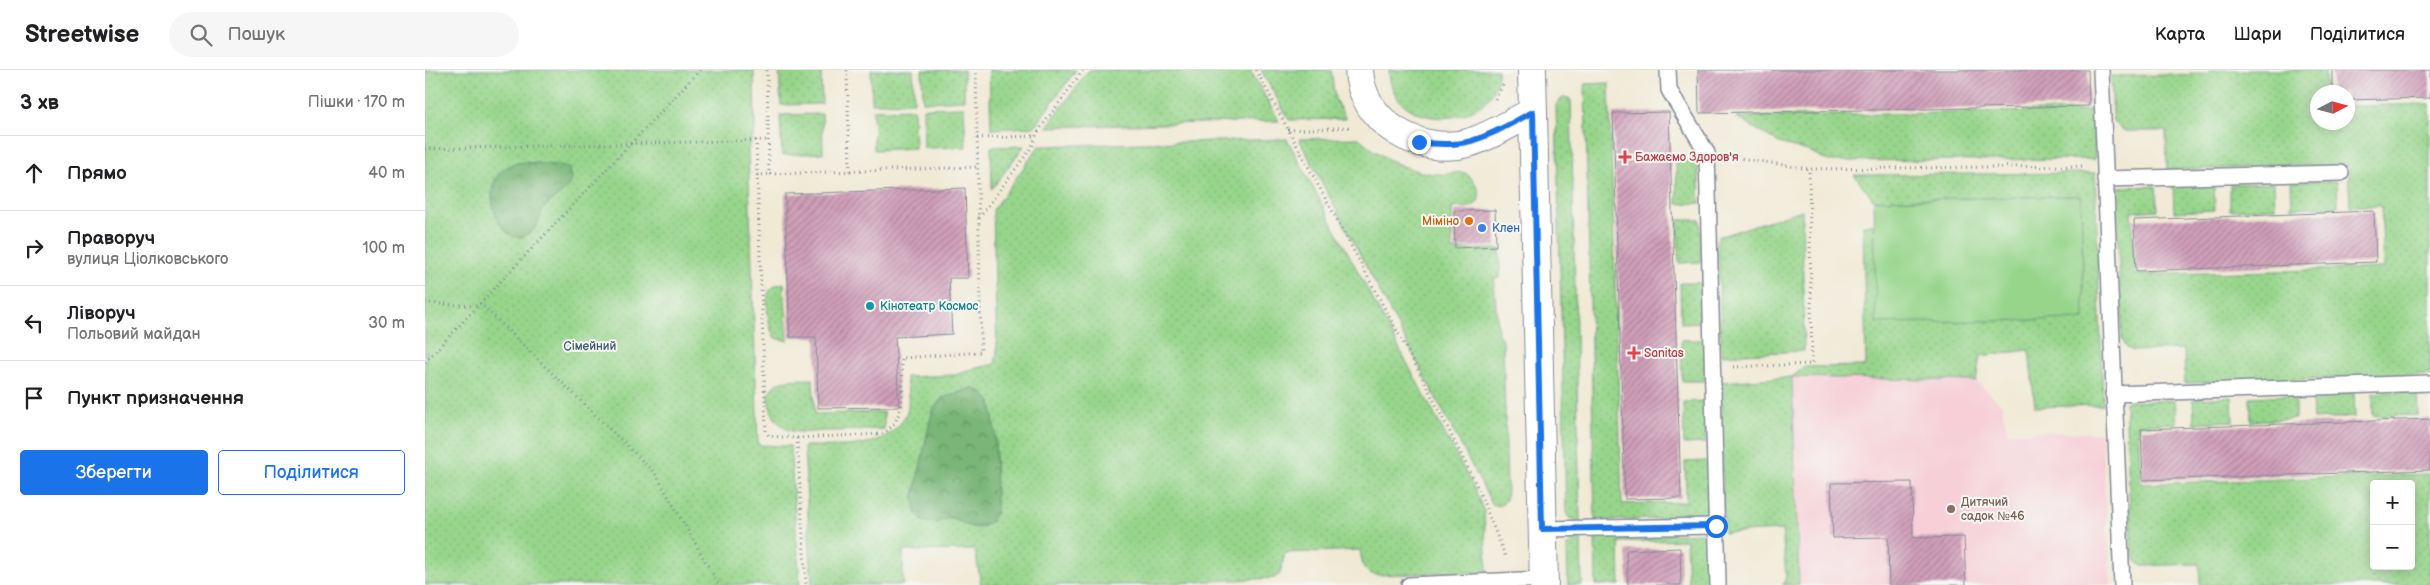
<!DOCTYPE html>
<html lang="uk">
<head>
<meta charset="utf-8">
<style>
  :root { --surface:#fff; --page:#f6f6f6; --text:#202124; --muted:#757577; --line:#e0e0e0; --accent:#1a73e8 }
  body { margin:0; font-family:"Balsamiq Sans",sans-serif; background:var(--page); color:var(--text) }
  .controls { position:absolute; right:15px; bottom:15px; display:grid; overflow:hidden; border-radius:5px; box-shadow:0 2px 12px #0003 }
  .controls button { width:45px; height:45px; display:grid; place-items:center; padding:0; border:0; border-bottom:1px solid var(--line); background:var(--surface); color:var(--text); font:25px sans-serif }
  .compass { position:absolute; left:1885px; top:15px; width:45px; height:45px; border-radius:50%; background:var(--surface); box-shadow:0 2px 12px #0003; rotate:84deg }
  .stop { position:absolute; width:15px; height:15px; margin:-11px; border:4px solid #1a73e8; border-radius:50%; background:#fff }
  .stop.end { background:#1a73e8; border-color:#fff; box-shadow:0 1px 5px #0008 }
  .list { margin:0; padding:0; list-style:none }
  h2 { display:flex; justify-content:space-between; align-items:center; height:65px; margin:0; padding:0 20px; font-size:21px }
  h2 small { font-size:16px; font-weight:400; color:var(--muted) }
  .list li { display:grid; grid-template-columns:32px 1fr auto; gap:15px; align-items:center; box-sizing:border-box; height:75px; padding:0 20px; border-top:1px solid var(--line) }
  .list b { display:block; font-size:19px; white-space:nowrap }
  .list p { margin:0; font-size:16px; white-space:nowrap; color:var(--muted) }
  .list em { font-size:16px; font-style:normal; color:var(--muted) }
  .actions { display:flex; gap:10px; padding:15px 20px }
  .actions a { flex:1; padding:11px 0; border:1px solid var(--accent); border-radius:5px; text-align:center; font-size:18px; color:var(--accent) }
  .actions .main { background:var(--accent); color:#fff }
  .icon { flex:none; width:28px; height:28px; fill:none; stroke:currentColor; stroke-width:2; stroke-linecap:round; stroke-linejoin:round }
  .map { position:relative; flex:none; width:2005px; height:515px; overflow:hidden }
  header { display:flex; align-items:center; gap:30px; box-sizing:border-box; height:70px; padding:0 25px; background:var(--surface); border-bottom:1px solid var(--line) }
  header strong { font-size:24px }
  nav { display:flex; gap:28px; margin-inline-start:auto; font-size:18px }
  .search { width:350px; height:45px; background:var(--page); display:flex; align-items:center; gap:12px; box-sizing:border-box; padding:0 18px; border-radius:28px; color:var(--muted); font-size:19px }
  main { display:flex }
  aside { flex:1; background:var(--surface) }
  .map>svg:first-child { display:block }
</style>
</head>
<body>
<header>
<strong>Streetwise</strong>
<div class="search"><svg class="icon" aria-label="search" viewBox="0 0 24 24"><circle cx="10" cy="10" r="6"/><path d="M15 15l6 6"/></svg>Пошук</div>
<nav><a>Карта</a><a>Шари</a><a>Поділитися</a></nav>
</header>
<main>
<aside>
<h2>3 хв<small>Пішки · 170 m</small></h2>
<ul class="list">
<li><svg class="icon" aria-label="ahead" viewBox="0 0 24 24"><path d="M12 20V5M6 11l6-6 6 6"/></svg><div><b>Прямо</b></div><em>40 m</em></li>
<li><svg class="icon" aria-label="right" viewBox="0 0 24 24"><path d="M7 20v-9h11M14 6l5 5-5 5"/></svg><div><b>Праворуч</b><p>вулиця Ціолковського</p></div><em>100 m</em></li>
<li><svg class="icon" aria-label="left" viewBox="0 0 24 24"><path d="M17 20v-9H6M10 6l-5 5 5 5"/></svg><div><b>Ліворуч</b><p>Польовий майдан</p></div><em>30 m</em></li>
<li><svg class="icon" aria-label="arrive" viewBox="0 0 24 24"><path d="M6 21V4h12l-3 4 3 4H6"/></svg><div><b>Пункт призначення</b></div></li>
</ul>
<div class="actions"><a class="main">Зберегти</a><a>Поділитися</a></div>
</aside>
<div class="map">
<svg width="2005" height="515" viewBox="0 0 2005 515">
  <defs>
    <pattern id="grass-dots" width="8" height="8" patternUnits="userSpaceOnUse" patternTransform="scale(1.25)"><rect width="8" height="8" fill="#97d58b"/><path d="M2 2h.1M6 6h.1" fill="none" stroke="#82b77a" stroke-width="1.8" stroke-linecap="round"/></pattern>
    <pattern id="forest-crowns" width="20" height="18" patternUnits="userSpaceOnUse" patternTransform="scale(1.25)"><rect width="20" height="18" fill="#79b677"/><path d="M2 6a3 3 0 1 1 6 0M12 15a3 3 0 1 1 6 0" fill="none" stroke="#629465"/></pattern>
    <pattern id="building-hatch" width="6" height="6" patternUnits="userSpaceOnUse" patternTransform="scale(1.25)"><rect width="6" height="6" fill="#d09fb8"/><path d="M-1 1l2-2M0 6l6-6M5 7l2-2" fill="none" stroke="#a88299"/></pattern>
  </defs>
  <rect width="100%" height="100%" fill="#f6f6f2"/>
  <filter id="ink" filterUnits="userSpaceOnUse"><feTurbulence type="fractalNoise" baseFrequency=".02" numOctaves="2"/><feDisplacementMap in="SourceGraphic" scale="10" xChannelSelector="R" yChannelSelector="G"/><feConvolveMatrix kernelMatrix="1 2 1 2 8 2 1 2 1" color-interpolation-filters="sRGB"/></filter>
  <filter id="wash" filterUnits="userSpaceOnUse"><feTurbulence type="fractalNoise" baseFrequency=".0096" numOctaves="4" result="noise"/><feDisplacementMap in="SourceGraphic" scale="20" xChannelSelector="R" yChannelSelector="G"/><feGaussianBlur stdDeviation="1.12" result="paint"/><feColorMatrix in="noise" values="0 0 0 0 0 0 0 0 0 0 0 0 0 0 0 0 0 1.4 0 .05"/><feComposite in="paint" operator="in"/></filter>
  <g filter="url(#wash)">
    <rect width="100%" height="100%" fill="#f0e9d4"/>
    <path fill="#f6cfd7" d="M1367,307l184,4 26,24 5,27 94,1 10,152h-312z"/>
    <g fill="url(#grass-dots)" stroke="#598274" fill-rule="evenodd">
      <path d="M0,0h329l1,61 -7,19 10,295 32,1 10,139h-375z"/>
      <path d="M354,0h42l1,34 -41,1z"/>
      <path d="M446,0h42l1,32 -42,1z"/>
      <path d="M497,0h42v30l-41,2z"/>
      <path d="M564,0h87l-42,57 -43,2z"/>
      <path d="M664,0h161l29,51 -232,6z"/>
      <path d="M836,0h70l4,29 11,20 -57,1z"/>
      <path d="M964,0h109c1,60 -108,67 -109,0z"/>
      <path d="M1784,0h116l1,22h-9v30h30l1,-16 82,-2v271l-245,8 -1,-34 -51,2 -7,-4 -4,-8 -6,-152 40,-1 2,24 -27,2 4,63 249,-7 -3,-62h-31l-2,-41 -181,5 -1,-39h-41l-12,-9 -2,-46 98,-2z"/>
      <path d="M1184,13l13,421 64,-2 -1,-40 22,-1v56l-112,4 -10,-437z"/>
      <path d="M1138,27l6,1 2,3 9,421 -11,-4 -3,-5 -10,-408z"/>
      <path d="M539,37l2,40 -42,1 -1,-40z"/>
      <path d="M489,39l1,39 -41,2 -1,-40z"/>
      <path d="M1669,40l1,49 -267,2 -17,-9 -32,-9 -43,-26z"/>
      <path d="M397,44l1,39 -41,2 -2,-40z"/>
      <path d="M934,68c21,19 50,35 79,36 9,1 19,-3 27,-1 9,5 23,27 7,33 -5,3 -14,1 -20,2v42l48,-1v29l-6,1 4,55 5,6 4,148 -1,12 -7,6 -7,-2 -193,-365z"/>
      <path d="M862,69l188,351 9,22 3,60 -111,3c-14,-2 -14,-13 -16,-25l-75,3 -5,21 -6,4 -141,7h-152l-6,-35 -72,1v34h-91l-8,-139c35,0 87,6 103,-34 3,-9 0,-25 -1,-35l50,-2 13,-5 26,-6 2,-12 -4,-142 46,-64z"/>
      <path d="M599,76l-32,43 -1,-42z"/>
      <path d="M1251,91h22l2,42 -23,1z"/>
      <path d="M1670,103l8,232 -68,2 -6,-57 -49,6 -4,25 -184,-4 7,208h-16l3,-9 -4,-46 -58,3 -4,-151 72,-5 13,-10 61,-1 -3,-141h12l2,98 204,-127 -207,4 -20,-25z"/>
      <path d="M1912,111l1,25 -46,2 -1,-26z"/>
      <path d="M1849,113l1,25 -45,2v-26z"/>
      <path d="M1789,114l1,26 -41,2 -1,-27z"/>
      <path d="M1377,140l2,141 -83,4 -3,-118z"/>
      <path d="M1253,150h22l1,42 -22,1z"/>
      <path d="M359,213l4,58 -13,-3c-6,-7 -11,-39 -5,-48 3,-4 9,-6 14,-7z"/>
      <path d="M1255,213h22l1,39 -22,1z"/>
      <path d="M1256,270h23l1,41h-23z"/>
      <path d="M388,309l2,35 69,-2v17c-20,1 -41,2 -61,2 -10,1 -22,2 -31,0 -18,-4 -34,-37 -14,-48 9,-5 25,-3 35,-4z"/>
      <path d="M1992,321l1,24 -45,1v-23z"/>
      <path d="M1929,323l1,24 -42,2 -1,-24z"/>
      <path d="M1870,325v24l-44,2 -1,-24z"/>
      <path d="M1807,327l1,24 -39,2 -1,-24z"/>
      <path d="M1750,330l2,23 -39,2 3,59 289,-10v111h-230l-1,-21 -57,2 -6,-5 -4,-8 -7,-151zM1949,414h37v82h-37z"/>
      <path d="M1280,331l1,42 -22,1 -1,-42z"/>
      <path d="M1282,463l2,50h-21l-2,-43 -67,2 1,43h-24l-1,-48z"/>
      <path d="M1156,467l1,48h-14l-1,-39 8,-8z"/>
    </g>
    <g fill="url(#forest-crowns)" stroke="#4a726a">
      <path d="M100,92l41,4 3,3 2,10c-4,16 -20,18 -28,31 -4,6 -4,14 -10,20 -31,34 -70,-64 -8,-68z"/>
      <path d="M547,318l10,4 9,10 4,31 1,80 -6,10 -11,5 -14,-3 -8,-6 -8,-1 -14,5 -13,-2 -6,-8 -2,-18 18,-83 10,-14z"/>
    </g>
    <path fill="#97d58b" stroke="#598274" d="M1656,126l3,123 -208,4 -2,-123z"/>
    <g id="blocks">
      <g fill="url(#building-hatch)">
        <path d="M1273,0h390l1,36 -390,7z"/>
        <path d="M1907,0h98v28l-83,2v-8h-15z"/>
        <path d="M1244,42l12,386 -56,1 -12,-386z"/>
        <path d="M540,118l3,90h-19l3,56 -57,3 4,70 -81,1 -2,-71h-26l-5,-143z"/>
        <path d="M1070,140l1,36 -41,2 -1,-37z"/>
        <path d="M1949,141l2,51 -240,9 -2,-51z"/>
        <path d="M2005,349v51l-287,10 -2,-51z"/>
        <path d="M1487,412l1,56 51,-1 2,48h-77l-1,-48 -55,1 -2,-55z"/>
        <path d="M1255,478l1,37h-53l-2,-35z"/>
      </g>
    </g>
  </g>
  <g filter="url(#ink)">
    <use href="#blocks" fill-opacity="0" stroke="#868c99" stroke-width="1"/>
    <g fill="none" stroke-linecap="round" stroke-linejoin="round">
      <defs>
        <g id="service">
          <path d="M1243,0l1,20 38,63 11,432"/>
          <path d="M1676,0l21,515"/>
          <path d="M1680,109l236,-6"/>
          <path d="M1688,324l317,-11"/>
          <path d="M1117,459l174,-3"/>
          <path d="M984,515l135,-6"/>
        </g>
        <path id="minor" d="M934,0c2,52 60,86 109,73 22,-6 44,-21 65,-31"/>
        <path id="tertiary" d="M1107,0l12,515"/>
      </defs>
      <use href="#service" stroke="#868c99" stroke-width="18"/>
      <use href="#minor" stroke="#868c99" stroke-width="30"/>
      <use href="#tertiary" stroke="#868c99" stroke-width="30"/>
      <g stroke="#868c99" stroke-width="3" stroke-dasharray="1 4" stroke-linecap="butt">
        <path d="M342,0l2,104 209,-7"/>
        <path d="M422,0l3,101"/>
        <path d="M831,0l168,311 52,103 30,74"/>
        <path d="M1070,29l8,-14"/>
        <path d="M863,60l65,-3"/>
        <path d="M552,68l59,-2"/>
        <path d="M331,70l10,291 3,5 28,2 9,147"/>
        <path d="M0,79l343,-9"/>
        <path d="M1302,86l82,13 274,-3"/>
        <path d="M332,105l15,-1"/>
        <path d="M554,148l53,-71 5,-14 46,-63"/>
        <path d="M0,233l52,3"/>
        <path d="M55,233l175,170 64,112"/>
        <path d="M0,292l275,-292"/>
        <path d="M1308,297l79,-3 -3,-195"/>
        <path d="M372,368l85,-4c26,-14 20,-51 20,-76l79,-6 -5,-282"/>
      </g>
      <use href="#service" stroke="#fff" stroke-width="15"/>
      <use href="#minor" stroke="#fff" stroke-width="28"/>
      <use href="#tertiary" stroke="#fff" stroke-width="28"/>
    </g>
  </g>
  <g fill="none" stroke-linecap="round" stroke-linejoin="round" filter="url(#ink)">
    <path stroke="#1a73e8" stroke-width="6" d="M994,72c52,8 69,-7 114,-30l9,417 174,-3"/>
  </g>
  <g fill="#e0444e" stroke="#f6f6f2" stroke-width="2">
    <path d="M1197.5 79.5h5v5h5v5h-5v5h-5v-5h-5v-5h5z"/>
    <path d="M1206.5 275.5h5v5h5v5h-5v5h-5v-5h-5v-5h5z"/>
  </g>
  <circle fill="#e8710a" stroke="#f6f6f2" stroke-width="2" cx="1044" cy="151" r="5"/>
  <circle fill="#3f7fe0" stroke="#f6f6f2" stroke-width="2" cx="1057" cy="158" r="5"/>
  <circle fill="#0f9aa8" stroke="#f6f6f2" stroke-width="2" cx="445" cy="236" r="5"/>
  <circle fill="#8d6e63" stroke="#f6f6f2" stroke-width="2" cx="1526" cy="439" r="5"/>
  <g text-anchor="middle" stroke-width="4" stroke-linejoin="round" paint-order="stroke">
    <g font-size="12" fill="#be3a42" stroke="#f6f6f2" text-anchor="start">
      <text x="1210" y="91">Бажаємо Здоров'я</text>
      <text x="1219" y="287">Sanitas</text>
    </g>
    <g font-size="12" fill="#c56008" stroke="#f6f6f2" text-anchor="end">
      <text x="1034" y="155">Міміно</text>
    </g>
    <g font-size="12" fill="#366cbe" stroke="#f6f6f2" text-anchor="start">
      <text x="1067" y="162">Клен</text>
    </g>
    <g font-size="12" fill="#0d838f" stroke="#f6f6f2" text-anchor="start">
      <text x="455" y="240">Кінотеатр Космос</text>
    </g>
    <g font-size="12" fill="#3a5869" stroke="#f6f6f2">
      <text x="165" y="280">Сімейний</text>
    </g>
    <g font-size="12" fill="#785e54" stroke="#f6f6f2" text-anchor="start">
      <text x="1536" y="436">Дитячий<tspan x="1536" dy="14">садок №46</tspan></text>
    </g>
  </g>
</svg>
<div class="controls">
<button>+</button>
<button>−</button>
</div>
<svg class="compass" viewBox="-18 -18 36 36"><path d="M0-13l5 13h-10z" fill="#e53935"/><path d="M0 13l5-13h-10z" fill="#757577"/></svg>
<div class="stop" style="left:1291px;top:456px"></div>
<div class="stop end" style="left:994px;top:72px"></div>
</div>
</main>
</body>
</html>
